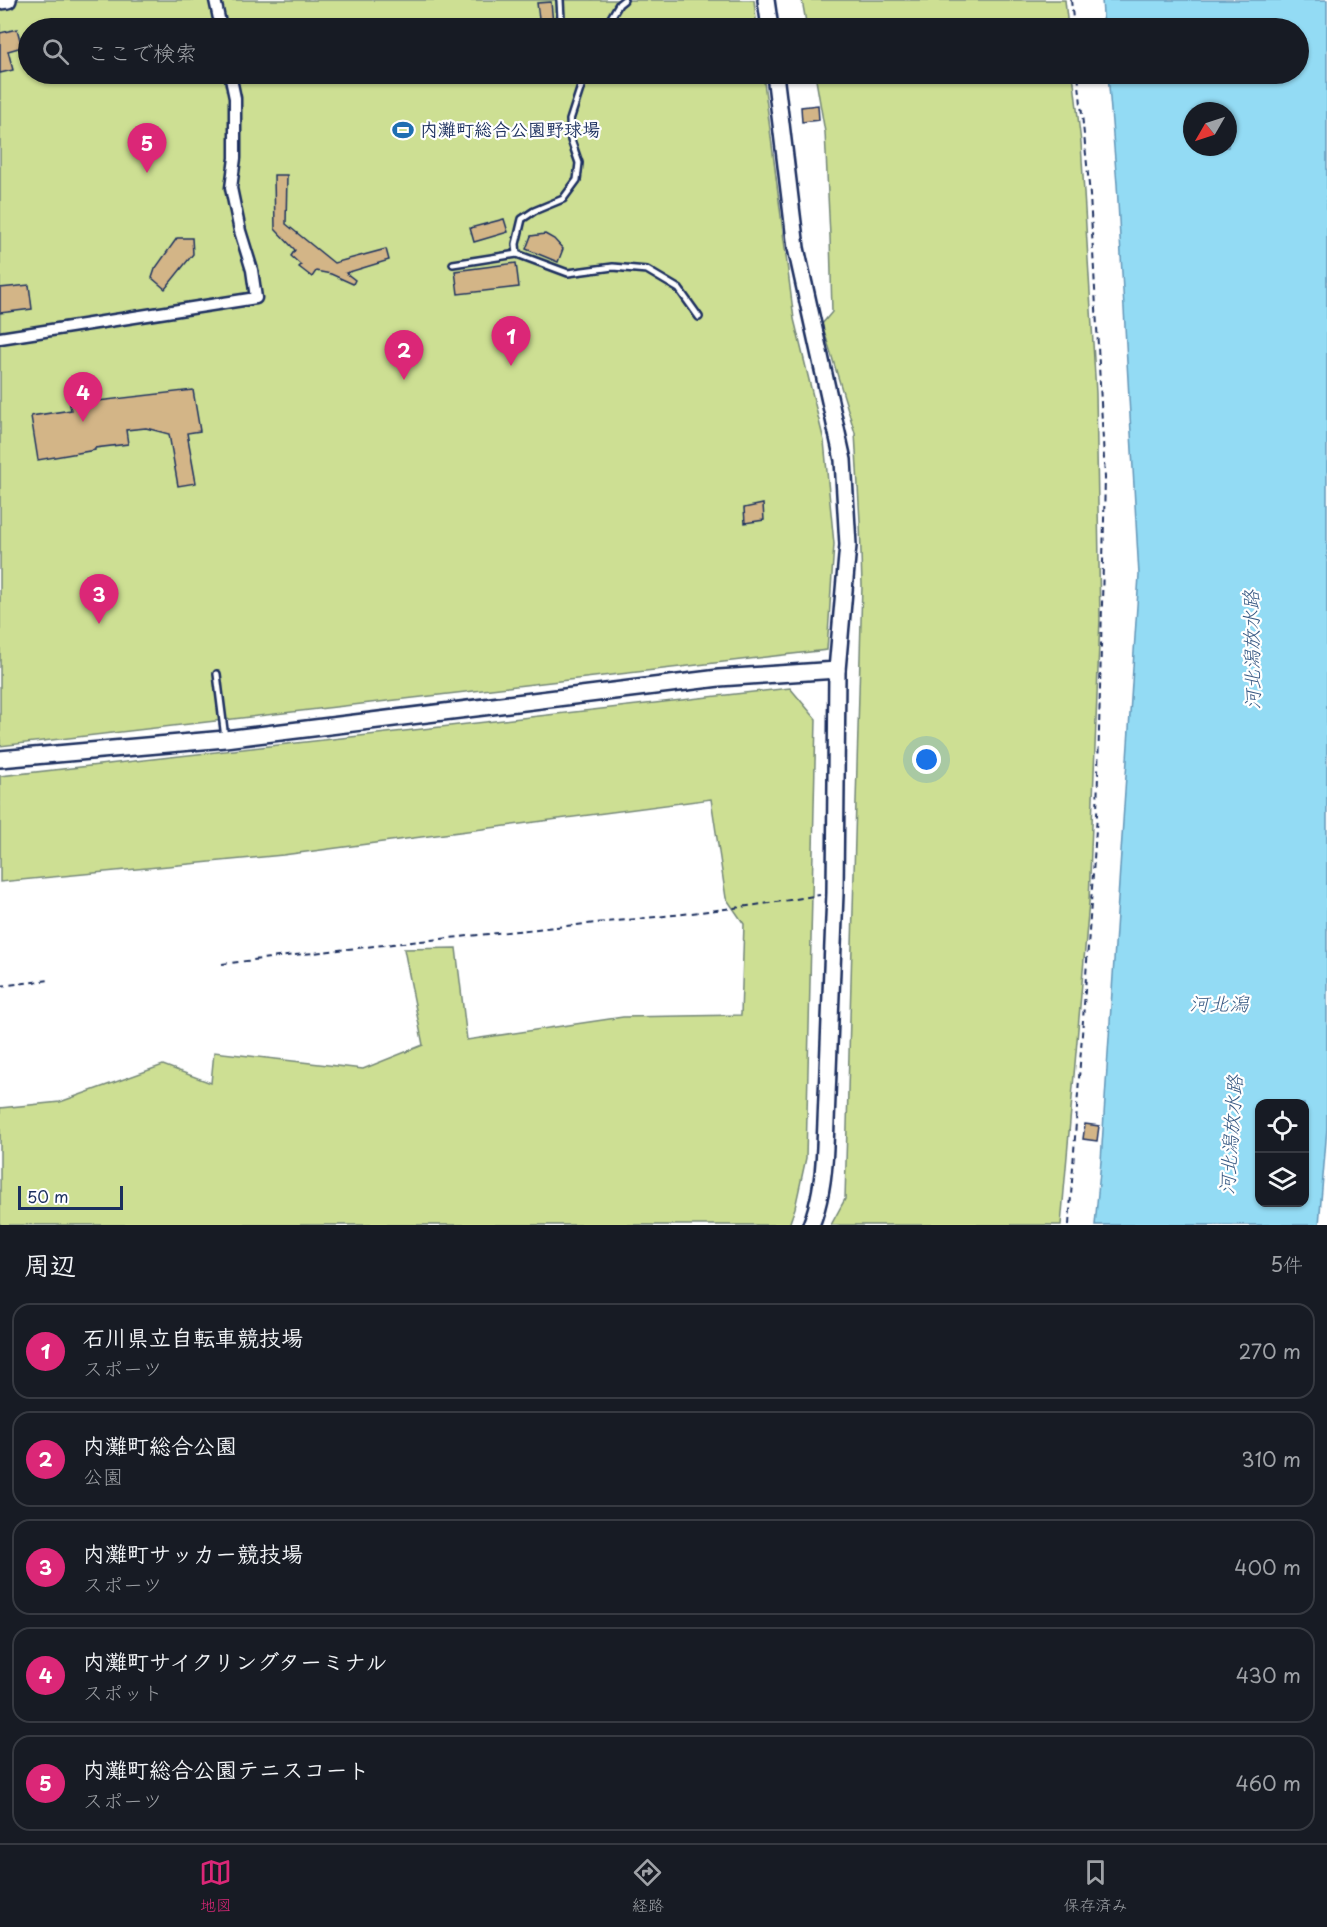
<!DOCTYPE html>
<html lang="ja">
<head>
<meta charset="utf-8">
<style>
  :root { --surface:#171b24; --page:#20242c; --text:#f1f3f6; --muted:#9ea1a6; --line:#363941; --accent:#db2777 }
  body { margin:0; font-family:"Playpen Sans","Klee One",sans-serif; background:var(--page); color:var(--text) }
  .controls { position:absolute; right:18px; bottom:18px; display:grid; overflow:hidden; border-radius:12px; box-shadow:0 2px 4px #0004 }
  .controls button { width:54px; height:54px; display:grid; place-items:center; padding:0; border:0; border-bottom:2px solid var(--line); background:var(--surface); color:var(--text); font:30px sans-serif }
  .compass { position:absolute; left:1183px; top:102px; width:54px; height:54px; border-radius:50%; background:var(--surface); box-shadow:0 2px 4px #0004; rotate:231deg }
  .scale { position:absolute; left:18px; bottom:15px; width:105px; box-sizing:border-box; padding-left:6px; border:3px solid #1b2f5e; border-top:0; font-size:16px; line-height:21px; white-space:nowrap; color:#1b2f5e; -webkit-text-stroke:4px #fff; paint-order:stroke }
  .you { position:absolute; left:927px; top:760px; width:21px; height:21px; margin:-15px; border:4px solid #fff; border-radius:50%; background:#1a73e8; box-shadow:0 0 0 9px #1a73e833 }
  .badge { display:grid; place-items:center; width:39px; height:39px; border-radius:50%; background:var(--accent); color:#fff; font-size:20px; font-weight:700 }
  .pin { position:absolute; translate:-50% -50px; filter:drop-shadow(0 2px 3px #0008) }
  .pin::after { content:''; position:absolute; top:32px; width:21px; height:18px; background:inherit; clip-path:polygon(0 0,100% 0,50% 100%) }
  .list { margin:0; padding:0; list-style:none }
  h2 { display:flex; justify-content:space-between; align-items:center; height:78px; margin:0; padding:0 24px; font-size:26px }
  h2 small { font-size:20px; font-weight:400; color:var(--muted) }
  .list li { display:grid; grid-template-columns:39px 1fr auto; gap:18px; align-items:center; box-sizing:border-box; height:96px; margin:0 12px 12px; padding:0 12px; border:2px solid var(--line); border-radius:18px }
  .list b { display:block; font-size:22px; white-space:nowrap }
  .list p { margin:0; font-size:20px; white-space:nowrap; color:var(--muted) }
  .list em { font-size:20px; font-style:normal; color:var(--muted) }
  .icon { flex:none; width:33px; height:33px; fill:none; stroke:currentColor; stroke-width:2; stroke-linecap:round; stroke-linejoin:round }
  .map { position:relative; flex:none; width:1327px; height:1225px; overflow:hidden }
  .search { position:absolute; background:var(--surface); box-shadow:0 2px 4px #0004; left:18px; right:18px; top:18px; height:66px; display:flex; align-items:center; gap:15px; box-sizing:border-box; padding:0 21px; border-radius:33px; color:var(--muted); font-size:22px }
  .sheet { height:618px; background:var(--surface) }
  nav { display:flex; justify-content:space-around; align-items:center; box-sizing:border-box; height:84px; border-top:2px solid var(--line); background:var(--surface); font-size:16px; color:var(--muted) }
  nav a { display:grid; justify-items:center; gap:3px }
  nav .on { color:var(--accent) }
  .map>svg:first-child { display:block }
</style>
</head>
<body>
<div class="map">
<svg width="1327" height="1225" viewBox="0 0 1327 1225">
  <rect width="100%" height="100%" fill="#fff"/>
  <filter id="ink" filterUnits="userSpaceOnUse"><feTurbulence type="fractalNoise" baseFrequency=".0167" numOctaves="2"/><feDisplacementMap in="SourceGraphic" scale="12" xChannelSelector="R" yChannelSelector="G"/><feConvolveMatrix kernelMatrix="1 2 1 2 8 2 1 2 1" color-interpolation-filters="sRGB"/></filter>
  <g filter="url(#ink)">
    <g fill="#cddf93" stroke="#748778" stroke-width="1.5">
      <path d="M0,0h754l3,28h-729v46h735l31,245 30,122 10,103 -7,106 -827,96z"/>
      <path d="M802,0h263l3,28h-261z"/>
      <path d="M815,74h258l8,69 15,250 4,225 -11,284 -28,323h-230l14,-26 17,-614 -2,-64 -5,-88 -33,-109 10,-12 -2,-76 -5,-104z"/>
      <path d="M790,688l26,31 -10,439 -11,50 -6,17h-789v-117l60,-6 103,-37 48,18 3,-31 149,17 60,-24 -19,-96 52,-1 11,92 156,-23 118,-2 3,-91 -18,-26 -15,-99 -428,56 -283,27v-106z"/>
    </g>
    <path fill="#93dbf4" stroke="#6396b8" stroke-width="1.5" fill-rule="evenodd" d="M1102,0h225v1128l-8,97h-224l6,-64 38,-586 -22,-391 -9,-110h190v-46h-194zM1192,111h36v36h-36zM1260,1104h44v98h-44z"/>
    <g fill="#d3b587" stroke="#1b2f5e" stroke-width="1.5">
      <path d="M551,2l2,22 -13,2 -3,-23z"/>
      <path d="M17,29l5,18 -14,4 5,19 -13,3v-40z"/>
      <path d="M818,105l1,15 -17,2 -1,-15z"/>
      <path d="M274,175h13l-1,49 48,39 52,-14 3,11 -43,13 9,7 -2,4 -22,-10 -15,-3 -4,6 -13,-10 2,-2 -10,-9 4,-6 -20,-21z"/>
      <path d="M504,219l4,13 -34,10 -4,-14z"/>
      <path d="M545,234l9,5 9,10 -5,13 -32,-13 5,-13z"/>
      <path d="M177,238h15l1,16 -28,35 -13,-11 3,-9z"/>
      <path d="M516,263l3,24 -61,7 -3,-23z"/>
      <path d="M29,285l3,24 -32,4v-25z"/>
      <path d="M94,379l4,22 95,-11 7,41 -13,2 9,50 -18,3 -9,-52 -23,-6 -20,2 2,14 -33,4v2l-57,10 -7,-44 40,-6 -5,-26z"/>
      <path d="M763,504l1,16 -19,3 -1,-15z"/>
      <path d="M1085,1124l14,2 -2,15 -14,-2z"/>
    </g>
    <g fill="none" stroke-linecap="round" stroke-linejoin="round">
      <defs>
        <g id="lane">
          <path d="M560,0l1,19 4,9"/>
          <path d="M605,28l14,-24 5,-4"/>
          <path d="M517,254l-1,-10 6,-25 12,-8 29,-12 14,-19 2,-17 -8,-23 -1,-20 15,-46"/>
          <path d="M453,264l64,-10 51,19 45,-6 34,3 32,19 20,28"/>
          <path d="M217,674l8,64"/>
        </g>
        <g id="street">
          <path d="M215,0l6,28"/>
          <path d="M0,338l256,-40 -4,-28 -12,-39 -9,-43 4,-30v-60l-5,-24"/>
        </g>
        <g id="secondary">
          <path d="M766,0l4,28"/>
          <path d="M0,1l8,-1"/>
          <path d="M0,759l225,-20 494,-61 118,-8 11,-125 -5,-85 -47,-212 -21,-174"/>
          <path d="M811,1225c10,-25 13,-51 14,-78l10,-254 2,-223"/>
        </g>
      </defs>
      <use href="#lane" stroke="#1b2f5e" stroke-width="10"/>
      <use href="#street" stroke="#1b2f5e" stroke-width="15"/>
      <use href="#secondary" stroke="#1b2f5e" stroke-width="20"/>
      <g stroke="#1b2f5e" stroke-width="2" stroke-dasharray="6 4.5" stroke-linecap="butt">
        <path d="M1071,0l3,28"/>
        <path d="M222,964c118,-15 236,-27 354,-39 82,-8 163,-16 244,-30"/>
        <path d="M0,986l50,-6"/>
        <path d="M1069,1225l28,-410 8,-337 -15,-283 -12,-121"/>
      </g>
      <use href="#lane" stroke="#fff" stroke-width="5"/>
      <use href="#street" stroke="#fff" stroke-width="10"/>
      <use href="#secondary" stroke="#fff" stroke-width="15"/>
    </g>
  </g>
  <defs>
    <symbol id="stadium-bare" viewBox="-9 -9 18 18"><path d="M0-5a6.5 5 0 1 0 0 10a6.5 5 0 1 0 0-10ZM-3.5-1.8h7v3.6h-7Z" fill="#1f6fb2" stroke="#fff" stroke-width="2.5" paint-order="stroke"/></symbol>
  </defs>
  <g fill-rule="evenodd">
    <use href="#stadium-bare" x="388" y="115" width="30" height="30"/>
  </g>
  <g text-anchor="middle" stroke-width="4.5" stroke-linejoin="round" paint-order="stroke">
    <g font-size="18" font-weight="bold" fill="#1b2f5e" stroke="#fff" text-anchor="start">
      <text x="420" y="136">内灘町総合公園野球場</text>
    </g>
    <g font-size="20" font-style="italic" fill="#395a84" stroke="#fff">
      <text transform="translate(1252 650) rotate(-91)" y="7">河北潟放水路</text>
      <text x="1219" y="1011">河北潟</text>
      <text transform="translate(1231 1135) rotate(-86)" y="7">河北潟放水路</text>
    </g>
  </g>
</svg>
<div class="controls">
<button><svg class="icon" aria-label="locate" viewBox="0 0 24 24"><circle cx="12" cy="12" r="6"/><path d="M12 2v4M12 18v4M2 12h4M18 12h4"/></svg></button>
<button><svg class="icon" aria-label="layers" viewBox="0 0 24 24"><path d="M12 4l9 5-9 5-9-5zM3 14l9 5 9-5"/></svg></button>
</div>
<svg class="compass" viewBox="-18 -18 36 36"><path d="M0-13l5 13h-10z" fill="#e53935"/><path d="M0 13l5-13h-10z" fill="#9ea1a6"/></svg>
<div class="scale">50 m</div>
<div class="you"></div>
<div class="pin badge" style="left:511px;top:366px">1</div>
<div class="pin badge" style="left:404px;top:380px">2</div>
<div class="pin badge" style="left:99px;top:624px">3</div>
<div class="pin badge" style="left:83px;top:422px">4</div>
<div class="pin badge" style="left:147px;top:173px">5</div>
<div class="search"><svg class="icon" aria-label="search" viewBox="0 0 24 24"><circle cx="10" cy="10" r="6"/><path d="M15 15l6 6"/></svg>ここで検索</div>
</div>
<section class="sheet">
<h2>周辺<small>5件</small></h2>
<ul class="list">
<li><span class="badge">1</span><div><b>石川県立自転車競技場</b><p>スポーツ</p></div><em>270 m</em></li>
<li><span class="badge">2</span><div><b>内灘町総合公園</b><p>公園</p></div><em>310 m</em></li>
<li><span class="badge">3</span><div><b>内灘町サッカー競技場</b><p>スポーツ</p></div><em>400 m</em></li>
<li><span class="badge">4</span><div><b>内灘町サイクリングターミナル</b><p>スポット</p></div><em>430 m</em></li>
<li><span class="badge">5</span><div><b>内灘町総合公園テニスコート</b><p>スポーツ</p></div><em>460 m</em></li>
</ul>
</section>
<nav>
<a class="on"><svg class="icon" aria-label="map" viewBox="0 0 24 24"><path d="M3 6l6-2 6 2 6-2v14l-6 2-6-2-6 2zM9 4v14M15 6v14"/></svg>地図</a>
<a><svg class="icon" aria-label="directions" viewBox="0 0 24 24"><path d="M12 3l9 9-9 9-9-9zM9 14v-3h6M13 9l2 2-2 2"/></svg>経路</a>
<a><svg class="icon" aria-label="saved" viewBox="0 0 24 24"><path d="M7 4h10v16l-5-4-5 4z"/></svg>保存済み</a>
</nav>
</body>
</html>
